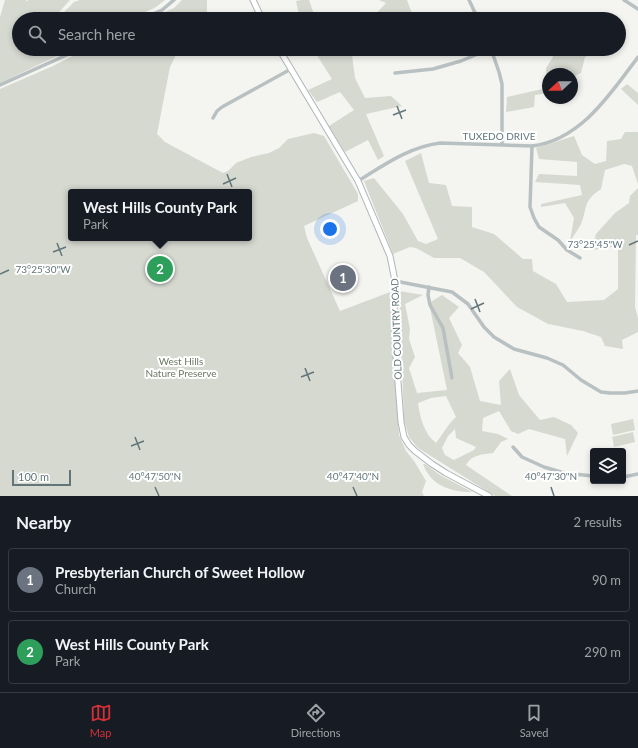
<!DOCTYPE html>
<html lang="en">
<head>
<meta charset="utf-8">
<style>
  :root { --surface:#171b24; --page:#20242c; --text:#f1f3f6; --muted:#9ea1a6; --line:#363941; --accent:#d53037 }
  body { margin:0; font-family:Lato,sans-serif; background:var(--page); color:var(--text) }
  .controls { position:absolute; right:12px; bottom:12px; display:grid; overflow:hidden; border-radius:4px; box-shadow:0 2px 6px #0003 }
  .controls button { width:36px; height:36px; display:grid; place-items:center; padding:0; border:0; border-bottom:1px solid var(--line); background:var(--surface); color:var(--text); font:20px sans-serif }
  .compass { position:absolute; left:542px; top:68px; width:36px; height:36px; border-radius:50%; background:var(--surface); box-shadow:0 2px 6px #0003; rotate:248deg }
  .scale { position:absolute; left:12px; bottom:10px; width:59px; box-sizing:border-box; padding-left:4px; border:2px solid #62767a; border-top:0; font-size:11px; line-height:14px; white-space:nowrap; color:#62767a; -webkit-text-stroke:3px #fff; paint-order:stroke }
  .you { position:absolute; left:330px; top:229px; width:14px; height:14px; margin:-10px; border:3px solid #fff; border-radius:50%; background:#1a73e8; box-shadow:0 0 0 6px #1a73e833 }
  .badge { display:grid; place-items:center; width:26px; height:26px; border-radius:50%; background:var(--accent); color:#fff; font-size:13px; font-weight:700 }
  .pin { position:absolute; translate:-50% -50%; border:2px solid #fff; box-shadow:0 1px 4px #0006 }
  .popup { position:absolute; left:68px; top:189px; width:184px; height:52px; box-sizing:border-box; display:grid; place-content:center; border-radius:4px; background:var(--surface); filter:drop-shadow(0 1px 3px #0005); font-size:13px; white-space:nowrap; color:var(--muted) }
  .popup b { font-size:15px; color:var(--text) }
  .popup::after { content:''; position:absolute; left:50%; top:100%; margin-left:-8px; border:8px solid transparent; border-top-color:var(--surface) }
  .list { margin:0; padding:0; list-style:none }
  h2 { display:flex; justify-content:space-between; align-items:center; height:52px; margin:0; padding:0 16px; font-size:17px }
  h2 small { font-size:13px; font-weight:400; color:var(--muted) }
  .list li { display:grid; grid-template-columns:26px 1fr auto; gap:12px; align-items:center; box-sizing:border-box; height:64px; margin:0 8px 8px; padding:0 8px; border:1px solid var(--line); border-radius:4px }
  .list b { display:block; font-size:15px; white-space:nowrap }
  .list p { margin:0; font-size:13px; white-space:nowrap; color:var(--muted) }
  .list em { font-size:13px; font-style:normal; color:var(--muted) }
  .icon { flex:none; width:22px; height:22px; fill:none; stroke:currentColor; stroke-width:2; stroke-linecap:round; stroke-linejoin:round }
  .map { position:relative; flex:none; width:638px; height:496px; overflow:hidden }
  .search { position:absolute; background:var(--surface); box-shadow:0 2px 6px #0003; left:12px; right:12px; top:12px; height:44px; display:flex; align-items:center; gap:10px; box-sizing:border-box; padding:0 14px; border-radius:22px; color:var(--muted); font-size:15px }
  .sheet { height:196px; background:var(--surface) }
  nav { display:flex; justify-content:space-around; align-items:center; box-sizing:border-box; height:56px; border-top:1px solid var(--line); background:var(--surface); font-size:11px; color:var(--muted) }
  nav a { display:grid; justify-items:center; gap:2px }
  nav .on { color:var(--accent) }
  .map>svg:first-child { display:block }
</style>
</head>
<body>
<div class="map">
<svg width="638" height="496" viewBox="0 0 638 496">
  <rect width="100%" height="100%" fill="#f4f4f1"/>
  <g fill="#d6d9d0" fill-rule="evenodd">
    <path d="M5,0h21l1,2 1,-2h42l-17,19h-34v30h49l-8,3 -3,4 -57,27v-66z"/>
    <path d="M80,0h85l-9,7 -25,12h-74l17,-17z"/>
    <path d="M182,0h25v12l2,7h-59l24,-11z"/>
    <path d="M302,0h7l6,17 6,2h-21l-4,-18z"/>
    <path d="M379,0h28l7,19h-45l4,-2 13,-14z"/>
    <path d="M86,49h91l-2,8 -5,10 -13,67 8,8 58,31 5,-2 8,-8 15,-6 18,-4 10,-5 9,-9 26,-6 10,3 34,58v7l-54,25 3,12 33,73 50,-19 4,76 5,67 7,16 8,10 12,20 -4,11 2,4h-424v-407l53,-23zM71,192h178v46h-178z"/>
    <path d="M313,49h45l-6,6 3,23 10,20 26,-2 11,10 -36,8 18,42 -6,4 -10,-20 -23,12 -16,-26 25,-16 -14,-18 -23,10 -9,-12 24,-11z"/>
    <path d="M552,49h45v3l-12,5 -4,16 -9,4v-3h-24v19l-13,2 -1,12 -28,5 1,-15 40,-9 -1,-20 7,-11z"/>
    <path d="M627,84l11,9v12l-17,-16z"/>
    <path d="M625,132h13v52l-6,-18 -8,-2 -19,6 -4,19c-19,13 -13,18 -20,35 -3,6 -7,11 -11,17l4,-23 -9,-15 -24,4v-3l41,-9 -2,-10 -45,-3 4,-8 38,2v-14l-38,-3 -3,-11 38,-12 8,19 13,9 11,-3 1,-20 14,-2z"/>
    <path d="M421,153l8,30 17,2 6,21 20,1v20l22,7 29,25h9l1,12 23,13 11,18 37,-2 14,-11v-43l-26,4 4,-16 19,-21 14,-10 1,-7 8,-8v47h-2l-1,72 3,11v14l-16,8 1,9 -18,-3 -4,-9 -18,-6 -35,-7 -31,-17 -33,-35 -24,-14h-26l-18,-10 -6,-1 -17,7 -29,-73 10,-3 29,36 15,27 8,3 12,-5 -33,-78z"/>
    <path d="M399,291l24,4 -18,9 5,25 -1,10 6,18 -6,11 8,25 30,-3 -18,-87 13,-8 17,12 -10,11 13,27 -4,8 12,14 10,34 21,4 -2,-24 11,-12 9,26 21,25 14,-3 17,8 7,8 -11,23 -2,-17 -36,-10 -11,5 -7,-3 -12,-20 -16,7 -1,13 16,3 10,5 -7,3 -8,11c-10,1 -22,2 -27,12l46,31h-17l-77,-48 -9,-11 -5,-17zM446,396l10,21c-8,7 -13,17 -20,26 -12,-9 -16,-26 -18,-40l13,-5zM455,429l1,9 20,9 -2,3 -20,10 -9,-5 -3,-7 6,-12z"/>
    <path d="M633,419l2,11 -22,5 -2,-11z"/>
    <path d="M633,432l2,10 -21,5 -2,-10z"/>
    <path d="M423,464h2l15,11 32,17c-14,1 -34,-4 -43,-17 -3,-3 -4,-7 -6,-11z"/>
  </g>
  <g fill="none" stroke-linecap="round" stroke-linejoin="round">
    <defs>
      <g id="secondary">
        <path d="M253,0l9,19"/>
        <path d="M279,49l79,132 32,75 5,25 -1,35 2,40 5,66 3,15 5,8 6,6 17,13 14,9 43,23"/>
      </g>
    </defs>
    <use href="#secondary" stroke="#aeb6b8" stroke-width="7"/>
    <g stroke="#b9c0c1" stroke-width="3.5">
      <path d="M469,0l9,19"/>
      <path d="M624,0l14,9"/>
      <path d="M142,19l20,-9 12,-10"/>
      <path d="M491,49l8,23 3,12v60"/>
      <path d="M395,73l38,-4 28,-8 29,-12"/>
      <path d="M0,85l80,-36"/>
      <path d="M213,118l4,-7 5,-4 69,-38"/>
      <path d="M532,146l-2,61 4,11 5,9 19,13 9,10 13,8"/>
      <path d="M358,181c26,-16 51,-34 82,-38l92,3c49,-6 79,-53 106,-89"/>
      <path d="M395,281l57,11 16,12 16,23 10,10 20,12 33,9 16,7 18,15 20,12 9,1h15l13,-2"/>
      <path d="M429,287l-1,8 2,10 13,23 9,50"/>
      <path d="M513,447l9,10 22,10 20,6 29,3"/>
      <path d="M623,477l15,-3"/>
    </g>
    <use href="#secondary" stroke="#fff" stroke-width="5"/>
  </g>
  <path fill="none" stroke="#62767a" stroke-width="1.5" d="M397,106l5,13M393,115l13,-5M227,174l5,13M223,184l13,-6M57,243l5,13M629,245l9,-4M53,252l13,-5M0,274l9,-4M475,299l5,13M471,309l13,-6M305,368l5,13M301,377l13,-5M135,437l5,13M131,446l13,-5M155,487l4,9M353,487l4,9M551,487l3,9"/>
  <g text-anchor="middle" stroke-width="4" stroke-linejoin="round" paint-order="stroke">
    <g font-size="10" fill="#62767a" stroke="#fff">
      <text x="499" y="140">TUXEDO DRIVE</text>
      <text transform="translate(396 329) rotate(-92)" y="4">OLD COUNTRY ROAD</text>
    </g>
    <g font-size="10" fill="#6d7764" stroke="#fff">
      <text x="181" y="365">West Hills<tspan x="181" dy="12">Nature Preserve</tspan></text>
    </g>
  </g>
  <g font-size="10" text-anchor="middle" fill="#62767a" stroke="#fff" stroke-width="4" stroke-linejoin="round" paint-order="stroke">
    <text x="595" y="248">73°25'45"W</text>
    <text x="43" y="273">73°25'30"W</text>
    <text x="155" y="480">40°47'50"N</text>
    <text x="353" y="480">40°47'40"N</text>
    <text x="551" y="480">40°47'30"N</text>
  </g>
</svg>
<div class="controls">
<button><svg class="icon" aria-label="layers" viewBox="0 0 24 24"><path d="M12 4l9 5-9 5-9-5zM3 14l9 5 9-5"/></svg></button>
</div>
<svg class="compass" viewBox="-18 -18 36 36"><path d="M0-13l5 13h-10z" fill="#e53935"/><path d="M0 13l5-13h-10z" fill="#9ea1a6"/></svg>
<div class="scale">100 m</div>
<div class="you"></div>
<div class="pin badge" style="left:343px;top:278px;background:#6b7280">1</div>
<div class="pin badge" style="left:160px;top:269px;background:#2e9e5b">2</div>
<div class="popup"><b>West Hills County Park</b>Park</div>
<div class="search"><svg class="icon" aria-label="search" viewBox="0 0 24 24"><circle cx="10" cy="10" r="6"/><path d="M15 15l6 6"/></svg>Search here</div>
</div>
<section class="sheet">
<h2>Nearby<small>2 results</small></h2>
<ul class="list">
<li><span class="badge" style="background:#6b7280">1</span><div><b>Presbyterian Church of Sweet Hollow</b><p>Church</p></div><em>90 m</em></li>
<li><span class="badge" style="background:#2e9e5b">2</span><div><b>West Hills County Park</b><p>Park</p></div><em>290 m</em></li>
</ul>
</section>
<nav>
<a class="on"><svg class="icon" aria-label="map" viewBox="0 0 24 24"><path d="M3 6l6-2 6 2 6-2v14l-6 2-6-2-6 2zM9 4v14M15 6v14"/></svg>Map</a>
<a><svg class="icon" aria-label="directions" viewBox="0 0 24 24"><path d="M12 3l9 9-9 9-9-9zM9 14v-3h6M13 9l2 2-2 2"/></svg>Directions</a>
<a><svg class="icon" aria-label="saved" viewBox="0 0 24 24"><path d="M7 4h10v16l-5-4-5 4z"/></svg>Saved</a>
</nav>
</body>
</html>
